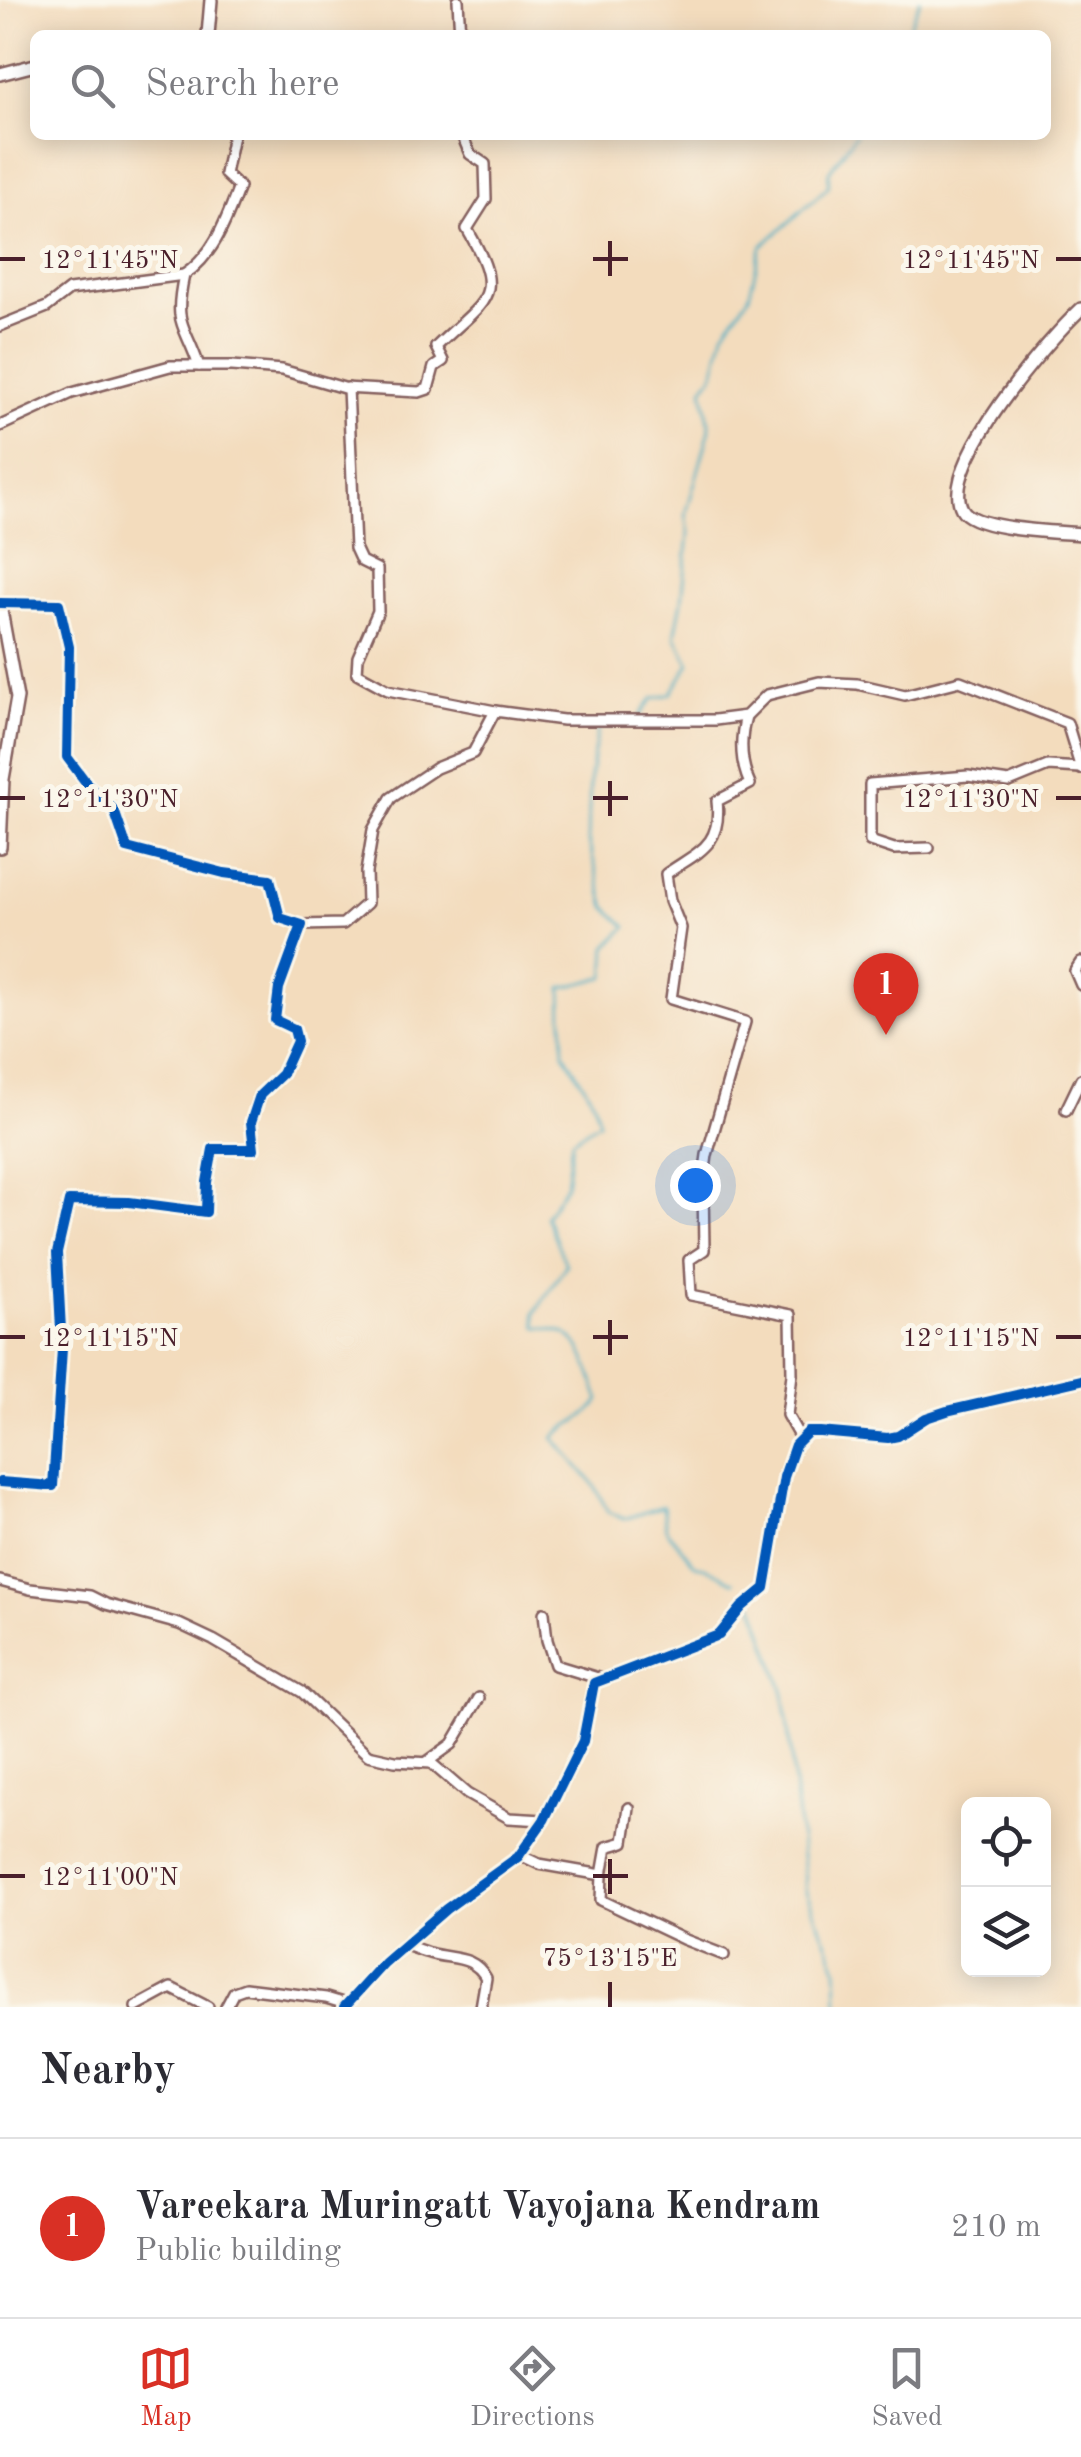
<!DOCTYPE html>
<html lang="en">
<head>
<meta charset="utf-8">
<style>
  :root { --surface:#fff; --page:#f7f7f7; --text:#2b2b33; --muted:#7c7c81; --line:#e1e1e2; --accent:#d93025 }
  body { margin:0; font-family:"Old Standard TT",serif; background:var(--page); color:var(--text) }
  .controls { position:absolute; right:30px; bottom:30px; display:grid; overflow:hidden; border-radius:15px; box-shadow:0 5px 25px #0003 }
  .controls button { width:90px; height:90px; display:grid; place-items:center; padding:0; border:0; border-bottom:2px solid var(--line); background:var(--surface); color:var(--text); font:50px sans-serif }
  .you { position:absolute; left:695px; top:1185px; width:35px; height:35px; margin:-25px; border:8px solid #fff; border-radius:50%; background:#1a73e8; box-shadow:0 0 0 15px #1a73e833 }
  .badge { display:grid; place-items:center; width:65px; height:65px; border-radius:50%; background:var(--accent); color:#fff; font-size:32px; font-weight:700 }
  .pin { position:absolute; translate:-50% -82px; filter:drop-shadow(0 2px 5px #0008) }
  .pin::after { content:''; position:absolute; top:52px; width:35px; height:30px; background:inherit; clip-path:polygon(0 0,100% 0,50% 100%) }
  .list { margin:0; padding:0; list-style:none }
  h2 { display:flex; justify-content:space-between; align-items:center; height:130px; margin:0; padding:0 40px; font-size:42px }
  h2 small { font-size:32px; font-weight:400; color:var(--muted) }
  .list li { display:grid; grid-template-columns:65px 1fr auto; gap:30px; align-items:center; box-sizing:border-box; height:180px; padding:0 40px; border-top:2px solid var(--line) }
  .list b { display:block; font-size:38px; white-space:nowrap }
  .list p { margin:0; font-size:32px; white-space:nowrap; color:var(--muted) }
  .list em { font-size:32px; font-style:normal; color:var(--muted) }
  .icon { flex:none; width:55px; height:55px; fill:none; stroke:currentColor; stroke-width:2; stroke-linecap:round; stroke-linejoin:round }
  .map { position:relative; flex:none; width:1081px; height:2007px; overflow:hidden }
  .search { position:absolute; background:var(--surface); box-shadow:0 5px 25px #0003; left:30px; right:30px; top:30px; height:110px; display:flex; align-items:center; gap:25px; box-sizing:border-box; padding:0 35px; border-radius:15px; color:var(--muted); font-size:38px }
  .sheet { height:310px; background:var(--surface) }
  nav { display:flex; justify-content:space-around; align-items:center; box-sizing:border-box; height:140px; border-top:2px solid var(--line); background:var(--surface); font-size:28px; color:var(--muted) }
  nav a { display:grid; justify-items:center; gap:5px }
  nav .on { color:var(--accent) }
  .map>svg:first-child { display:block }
</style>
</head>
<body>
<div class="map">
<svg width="1081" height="2007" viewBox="0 0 1081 2007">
  <rect width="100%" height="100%" fill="#fbf7ec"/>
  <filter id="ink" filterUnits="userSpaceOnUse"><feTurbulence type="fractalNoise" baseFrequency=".01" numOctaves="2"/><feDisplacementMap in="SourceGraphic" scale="20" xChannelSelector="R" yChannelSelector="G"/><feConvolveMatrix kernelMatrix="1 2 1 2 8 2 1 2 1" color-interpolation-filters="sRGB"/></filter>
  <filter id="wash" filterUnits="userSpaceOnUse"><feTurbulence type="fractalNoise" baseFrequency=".0048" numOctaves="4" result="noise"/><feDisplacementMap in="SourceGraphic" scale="40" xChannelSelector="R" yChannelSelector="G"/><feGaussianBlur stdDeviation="2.25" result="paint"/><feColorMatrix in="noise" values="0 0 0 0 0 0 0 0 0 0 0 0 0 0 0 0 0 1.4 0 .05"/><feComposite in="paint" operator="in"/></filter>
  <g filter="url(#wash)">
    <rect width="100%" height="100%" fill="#f3dcbd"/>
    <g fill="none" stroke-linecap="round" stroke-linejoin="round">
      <g stroke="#43acc2" stroke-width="2.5">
        <path d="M906,35l14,-35"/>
        <path d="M640,716l12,-17 19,-5 19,-31 -15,-27 7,-35 7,-68 -3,-19 24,-85 -7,-41 11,-14 10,-42 25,-36 12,-49 67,-60 1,-15 26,-37"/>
        <path d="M635,723l-37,5 -8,48 -2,64 18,67 21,20 -20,20 -2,30 -43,11 2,65 29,47 6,22 -27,18 -6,45 -20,31 20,49 -31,48 2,14c9,2 24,3 31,8 17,12 24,46 32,65 -11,19 -32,21 -46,38l40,47 14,27 16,7 39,-13 3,23 29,36 10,2 29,15"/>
        <path d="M753,1602l31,91 22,199 31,75 1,40"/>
      </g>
    </g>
  </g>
  <g filter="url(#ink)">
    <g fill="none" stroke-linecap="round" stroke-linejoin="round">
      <defs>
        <g id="minor">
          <path d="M458,0l2,35"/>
          <path d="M0,326l47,-19 22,-17 115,-15"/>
          <path d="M199,366c-15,-44 -26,-40 -15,-91 31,-21 42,-55 55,-88l-14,-13 8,-39"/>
          <path d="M348,388l7,160 6,13 16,8 1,42 -20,46 -1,16 31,17 107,21"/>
          <path d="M0,426l72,-33 98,-27h62l50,4 62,18 75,4 9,-3 6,-22 9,-6 -7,-14c50,-49 72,-48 31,-118l19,-30 -1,-35 -15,-10 -8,-19"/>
          <path d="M0,603l59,1 10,43 -2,110 21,28 26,25 13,38 97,25 46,6 10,39 22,7 -23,63 -4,32 19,9 3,12 -15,33 -22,21 -9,27 3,27h-41l-6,33 -1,30 -77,-10 -60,-1 -12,52 5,96 -9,137 -53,-4"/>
          <path d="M746,716c-6,22 -6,46 4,68l-33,17c5,45 -18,50 -51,73l4,27 11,27 -10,71 74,23 -38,133 -4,29 1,66 -15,10 2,35 100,20 1,59 -5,41 13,23"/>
          <path d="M929,848l-35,1 -24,-8v-57l98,-8 41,6 39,-16 32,2"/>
          <path d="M302,925l41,-1 24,-21 -1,-31 7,-42 18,-32 45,-30 37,-15 22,-42 68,9h152l31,-4 21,-21 52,-13 38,2 48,11 55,-14 107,42 14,46"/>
          <path d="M1081,962l-6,9 6,14"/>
          <path d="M1066,1110l15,-31"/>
          <path d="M0,1581l30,8 60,7 16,8 73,20 34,16 89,52 66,63 27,6 36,2 36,31 42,24 35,2"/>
          <path d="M544,1613l3,27 8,25 46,14"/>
          <path d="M427,1762l25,-18 27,-46"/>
          <path d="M520,1855l19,9 63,11 -1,25 82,39 41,16"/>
          <path d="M602,1875l5,-28 17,-5 5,-34"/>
          <path d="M405,1945c8,2 16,6 24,8 22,7 44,1 57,25l-5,29"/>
          <path d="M136,2007l35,-19 37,19"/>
          <path d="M226,2007l8,-15 11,-4 81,10 20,6"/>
          <path d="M344,2007l40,-44 62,-54 72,-52 26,-37 39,-79 11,-58 125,-48 23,-28 23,-19 19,-111 11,-32 13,-13h12l68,6 10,-2 28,-18 21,-7 134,-31"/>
        </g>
        <g id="major">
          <path d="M208,35l3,-35"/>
          <path d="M0,74l35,-9"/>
          <path d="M1081,309c-31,29 -143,156 -119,200 11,21 96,23 119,25"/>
          <path d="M0,605l17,93 -14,81 -3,68"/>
        </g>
      </defs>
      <use href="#minor" stroke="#85615e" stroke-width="14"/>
      <use href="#major" stroke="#85615e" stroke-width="16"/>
      <use href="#minor" stroke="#fff" stroke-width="9"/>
      <use href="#major" stroke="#fff" stroke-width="11"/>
      <defs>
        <g id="cycleway">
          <path d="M0,603l59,1 10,43 -2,110 21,28 26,25 13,38 97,25 46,6 10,39 22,7 -23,63 -4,32 19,9 3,12 -15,33 -22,21 -9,27 3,27h-41l-6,33 -1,30 -77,-10 -60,-1 -12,52 5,96 -9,137 -53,-4"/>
          <path d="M344,2007l40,-44 62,-54 72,-52 26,-37 39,-79 11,-58 125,-48 23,-28 23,-19 19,-111 11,-32 13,-13h12l68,6 10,-2 28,-18 21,-7 134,-31"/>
        </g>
      </defs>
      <use href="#cycleway" stroke="#fbf7ec" stroke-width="16"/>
      <use href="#cycleway" stroke="#0057b8" stroke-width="10"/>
    </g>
  </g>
  <path fill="none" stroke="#4a1f2b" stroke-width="4" d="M610,241v35M0,259h25M593,259h35M1056,259h25M610,781v35M0,798h25M593,798h35M1056,798h25M610,1320v35M0,1337h25M593,1337h35M1056,1337h25M610,1859v35M0,1876h25M593,1876h35M610,1982v25"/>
  <g font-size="25" text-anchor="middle" fill="#4a1f2b" stroke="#fbf7ec" stroke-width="10" stroke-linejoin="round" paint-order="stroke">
    <text x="110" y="268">12°11'45"N</text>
    <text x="971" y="268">12°11'45"N</text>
    <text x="110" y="807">12°11'30"N</text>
    <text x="971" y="807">12°11'30"N</text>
    <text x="110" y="1346">12°11'15"N</text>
    <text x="971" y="1346">12°11'15"N</text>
    <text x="110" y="1885">12°11'00"N</text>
    <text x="610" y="1966">75°13'15"E</text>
  </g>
</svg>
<div class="controls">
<button><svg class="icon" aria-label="locate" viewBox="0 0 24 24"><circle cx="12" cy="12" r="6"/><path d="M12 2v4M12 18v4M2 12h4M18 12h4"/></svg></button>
<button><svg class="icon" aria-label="layers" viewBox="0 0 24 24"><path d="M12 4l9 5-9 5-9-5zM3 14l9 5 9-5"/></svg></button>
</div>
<div class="you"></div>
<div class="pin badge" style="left:886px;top:1035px">1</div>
<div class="search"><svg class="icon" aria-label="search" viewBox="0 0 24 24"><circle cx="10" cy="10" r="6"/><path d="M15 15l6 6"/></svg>Search here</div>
</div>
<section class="sheet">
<h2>Nearby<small></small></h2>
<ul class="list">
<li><span class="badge">1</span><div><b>Vareekara Muringatt Vayojana Kendram</b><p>Public building</p></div><em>210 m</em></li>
</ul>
</section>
<nav>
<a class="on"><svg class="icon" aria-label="map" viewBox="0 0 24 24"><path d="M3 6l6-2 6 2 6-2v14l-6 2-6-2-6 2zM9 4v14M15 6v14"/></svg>Map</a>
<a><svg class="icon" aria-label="directions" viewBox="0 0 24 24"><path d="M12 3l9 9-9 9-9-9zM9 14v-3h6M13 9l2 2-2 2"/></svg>Directions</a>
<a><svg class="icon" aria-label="saved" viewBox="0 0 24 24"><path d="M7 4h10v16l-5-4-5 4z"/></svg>Saved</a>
</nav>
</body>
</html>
